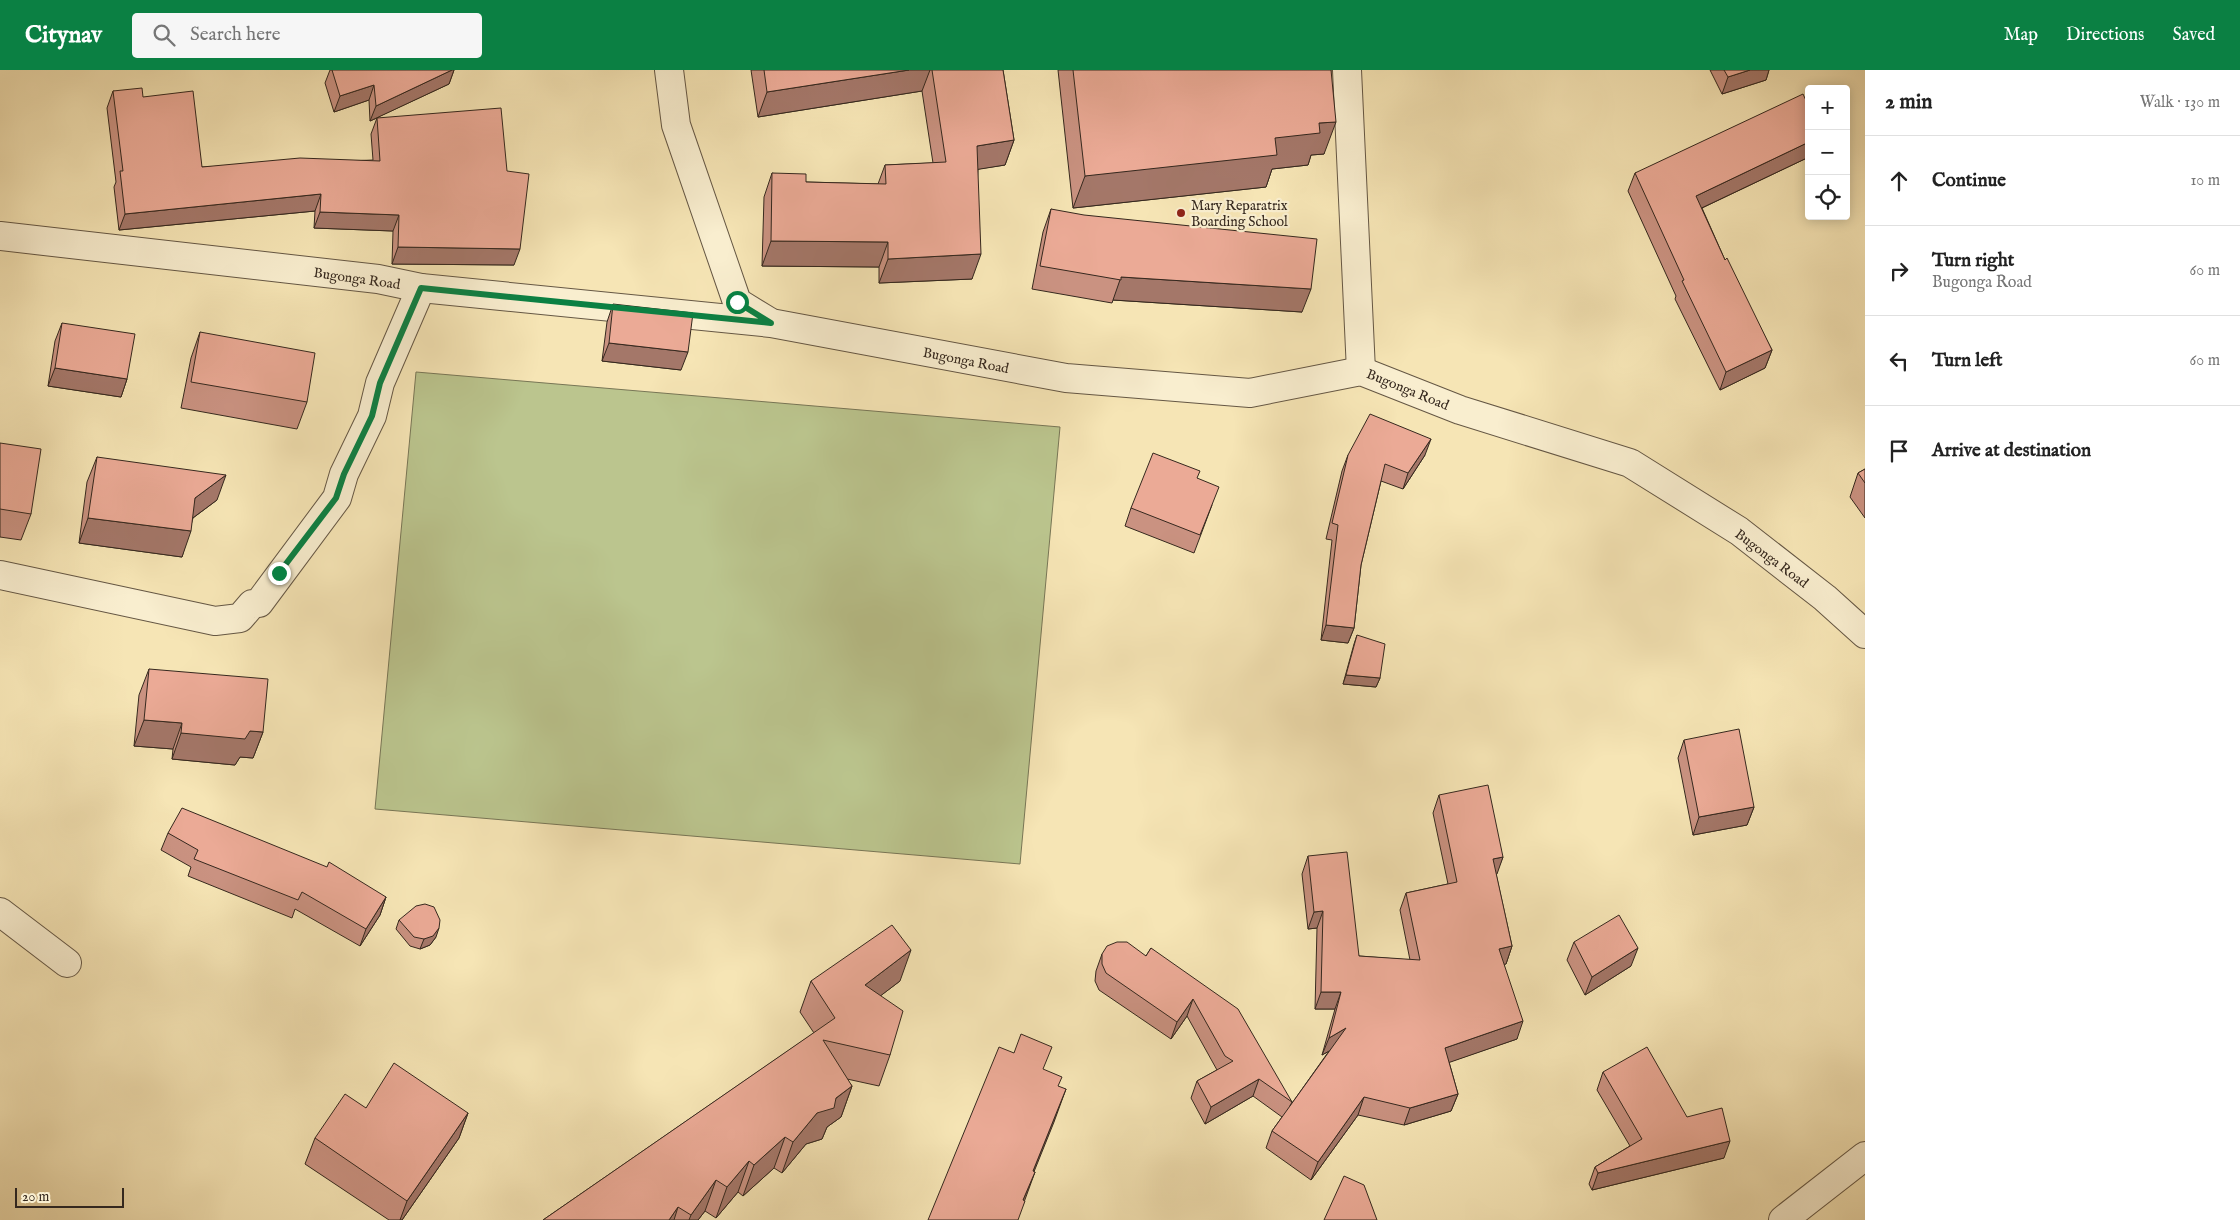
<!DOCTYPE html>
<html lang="en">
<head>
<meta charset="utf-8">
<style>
  :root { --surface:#fff; --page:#f6f6f6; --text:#222; --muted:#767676; --line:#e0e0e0; --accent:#0b8043 }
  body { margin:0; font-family:"IM FELL English",serif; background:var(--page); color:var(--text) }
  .controls { position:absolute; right:15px; top:15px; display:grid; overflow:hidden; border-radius:5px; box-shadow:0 2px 12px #0003 }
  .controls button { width:45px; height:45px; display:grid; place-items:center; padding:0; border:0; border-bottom:1px solid var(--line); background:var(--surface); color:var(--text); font:25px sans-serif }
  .scale { position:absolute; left:15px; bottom:12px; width:109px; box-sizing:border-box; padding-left:5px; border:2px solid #35281e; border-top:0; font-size:14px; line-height:18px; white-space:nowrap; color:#35281e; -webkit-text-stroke:4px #f9eecf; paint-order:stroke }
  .stop { position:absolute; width:15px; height:15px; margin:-11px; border:4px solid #0b8043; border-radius:50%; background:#fff }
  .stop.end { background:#0b8043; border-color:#fff; box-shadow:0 1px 5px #0008 }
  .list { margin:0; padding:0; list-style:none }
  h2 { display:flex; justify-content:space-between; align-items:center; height:65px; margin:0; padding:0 20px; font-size:21px }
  h2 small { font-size:16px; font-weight:400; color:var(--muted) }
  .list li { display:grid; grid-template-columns:32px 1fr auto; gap:15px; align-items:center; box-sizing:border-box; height:90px; padding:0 20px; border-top:1px solid var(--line) }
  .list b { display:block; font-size:19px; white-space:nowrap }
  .list p { margin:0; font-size:16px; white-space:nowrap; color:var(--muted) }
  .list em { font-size:16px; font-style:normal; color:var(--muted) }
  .icon { flex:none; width:28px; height:28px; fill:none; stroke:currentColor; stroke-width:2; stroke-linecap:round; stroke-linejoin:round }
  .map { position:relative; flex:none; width:1865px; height:1150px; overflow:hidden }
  header { display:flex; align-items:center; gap:30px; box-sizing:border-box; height:70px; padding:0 25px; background:var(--accent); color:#fff }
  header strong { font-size:24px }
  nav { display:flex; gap:28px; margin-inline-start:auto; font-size:18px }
  .search { width:350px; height:45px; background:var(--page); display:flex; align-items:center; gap:12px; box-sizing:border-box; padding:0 18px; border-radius:5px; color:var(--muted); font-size:19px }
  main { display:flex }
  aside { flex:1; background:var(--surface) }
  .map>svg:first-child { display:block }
</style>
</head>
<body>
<header>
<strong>Citynav</strong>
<div class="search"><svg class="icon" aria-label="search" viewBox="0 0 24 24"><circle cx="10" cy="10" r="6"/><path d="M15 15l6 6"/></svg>Search here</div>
<nav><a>Map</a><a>Directions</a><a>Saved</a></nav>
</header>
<main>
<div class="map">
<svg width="1865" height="1150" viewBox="0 0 1865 1150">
  <rect width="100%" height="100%" fill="#f6e5b5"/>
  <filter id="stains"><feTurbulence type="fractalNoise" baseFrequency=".004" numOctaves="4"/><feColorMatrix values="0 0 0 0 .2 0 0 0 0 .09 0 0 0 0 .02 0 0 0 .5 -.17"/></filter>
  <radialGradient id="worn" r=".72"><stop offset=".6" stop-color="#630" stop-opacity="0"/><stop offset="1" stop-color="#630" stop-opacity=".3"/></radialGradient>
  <path fill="#bbc58e" stroke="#787656" d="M416,302l644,55 -40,437 -645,-55z"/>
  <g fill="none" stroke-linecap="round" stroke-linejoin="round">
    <defs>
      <g id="minor">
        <path d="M669,0l7,55 61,177 31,19"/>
        <path d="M1347,0l14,301"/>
        <path d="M0,166l378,43 43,9 350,35 295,55 184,15 111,-22 99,39 170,53 109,68 86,67 40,36"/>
        <path d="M0,505l215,46 25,-3 12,-14 7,-1 78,-105 7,-24 28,-58 8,-33 41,-95"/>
        <path d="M0,842l67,51"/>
        <path d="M1783,1150l82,-64"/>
      </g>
    </defs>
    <use href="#minor" stroke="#655744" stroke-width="30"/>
    <use href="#minor" stroke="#f9eecf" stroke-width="28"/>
  </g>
  <g fill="#ca9281" stroke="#35281e">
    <path d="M330,0h124l-5,14 -71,33 136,148 -122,-1 1,-33 -79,-3 1,-17 -196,19 -5,-43 2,-5 -9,-74 6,-17 30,6 59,70 171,-7 -2,-26 6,-16 -7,3 -1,-21 -35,12 -9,-29z"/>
    <path d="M751,0h252l11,70 -9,25 -27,4 -6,110 -93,4v-16l-117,-1 2,-69 8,-24 34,9 72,2 7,-19 48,-2 -11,-72 -164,26z"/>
    <path d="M1058,0h273l-7,84 -13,1 -3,10 -36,4 -6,18 -193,21z"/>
    <path d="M1710,0h59l-3,10 -44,14z"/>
    <path d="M1809,87l-107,51 23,52 47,90 -7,18 -45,22 -45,-91 1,-3 -48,-105 7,-18z"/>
    <path d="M1051,139l251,103 -189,-12 -1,3 -80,-14 11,-57z"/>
    <path d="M613,234l68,66 -79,-9 5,-39z"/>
    <path d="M62,253l65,56 -6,18 -73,-11 7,-45z"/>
    <path d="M200,262l107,70 -10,27 -116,-21 10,-50z"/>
    <path d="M0,373l31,71 -10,26 -21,-3z"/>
    <path d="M1348,385h77l-22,34 -22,-8 -20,84 -7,63 -6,15 -27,-3 11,-100 -6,-1 16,-68z"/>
    <path d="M97,387l120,43 -24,18 -11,39 -103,-14 8,-61z"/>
    <path d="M1865,399v49l-15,-21 8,-24z"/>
    <path d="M1197,408l15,27 -18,48 -69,-27 6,-18z"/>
    <path d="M1357,565l23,43 -4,9 -33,-3 11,-40z"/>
    <path d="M149,599l114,63 -10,26 -13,-1 -5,8 -63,-6 1,-10 -39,-3 5,-51z"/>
    <path d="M1684,670l70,67 -7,18 -54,10 -15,-77z"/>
    <path d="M1439,725l64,62 -7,17 16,72 -6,18h-2l13,75 -68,23 9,32 -7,17 -47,14 -46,-10 -47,65 -45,-32 6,-17 10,-14 -29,-21 -48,28 -14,-26 6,-17 20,-11 -30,-54 -16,23 -72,-49 -4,-9 1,-10 6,-17 44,2 5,-8 141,154 -2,4 39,-55 -7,4 13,-46h-20l2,-81 -9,1 -6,-55 6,-18 51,100 51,4 -10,-50 6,-17 42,-9 -15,-71z"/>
    <path d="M168,763l218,64 -6,18 -20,31 -65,-37 -3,9 -104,-42 3,-9 -30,-17z"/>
    <path d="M399,850l37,17 -6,8 -10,4 -10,-3 -14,-17z"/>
    <path d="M1574,872l57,24 -46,29 -18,-35z"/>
    <path d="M811,911h89l-20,15 10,59 -11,31 -32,-7 5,7 -11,31 -14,10 -5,12 -16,5 -24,29 -8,-5 -31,28 -5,-4 -22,26 -11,-7 -7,9h-155l271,-187 -14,-21z"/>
    <path d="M1603,1002l84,45 37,41 -132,32 -3,-6 6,-17 35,-21 -33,-56z"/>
    <path d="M366,1038l102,5 -9,25 -57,82h-13l-84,-56 10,-26z"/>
  </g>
  <g fill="#a47769" stroke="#35281e">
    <path d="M452,0h2l-5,14 -79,37 6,-15z"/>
    <path d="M909,0h21l-8,21 -164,26 9,-25z"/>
    <path d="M1750,0h19l-3,10 -44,14 6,-17z"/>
    <path d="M374,15l-5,15 -35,12 6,-16z"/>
    <path d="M1336,52l-12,32 -13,1 -3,10 -36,4 -6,18 -193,21 12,-32 190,-38 44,-15z"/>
    <path d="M1014,70l-9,25 -37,6 9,-25z"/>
    <path d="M1809,72v15l-120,57 7,-18z"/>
    <path d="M321,124l-6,17 -196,19 6,-16z"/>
    <path d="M320,142l79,3 -6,16 -79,-3z"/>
    <path d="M771,171l117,1 -9,25 -117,-1z"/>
    <path d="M398,177l122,2 -6,16 -122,-1z"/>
    <path d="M981,184l-9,25 -93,4 9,-24z"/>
    <path d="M1121,207l190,12 -9,23 -189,-12z"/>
    <path d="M609,273l79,9 -7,18 -79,-9z"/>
    <path d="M1772,280l-7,18 -45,22 6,-18z"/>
    <path d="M55,298l72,11 -6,18 -73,-11z"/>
    <path d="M1431,369l-6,16 -22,34 5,-16z"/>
    <path d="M226,405l-9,25 -31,23 9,-25z"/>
    <path d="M88,448l103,13 -9,26 -103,-14z"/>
    <path d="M1326,555l28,3 -6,15 -27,-3z"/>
    <path d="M1346,605l34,3 -4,9 -33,-3z"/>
    <path d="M144,650l38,3 -9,26 -39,-3z"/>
    <path d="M250,661l13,1 -10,26 -13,-1 -5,8 -63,-6 9,-26z"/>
    <path d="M1754,737l-7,18 -54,10 6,-18z"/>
    <path d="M1503,787l-6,17 -10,3 6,-18z"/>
    <path d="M386,827l-6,18 -20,31 6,-17z"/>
    <path d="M1323,841l-6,17 -9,1 6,-17z"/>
    <path d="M439,858l-3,9 -6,8 -10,4 4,-10z"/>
    <path d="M1512,876l-6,18 -14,3 7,-18z"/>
    <path d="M1638,878l-7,18 -46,29 7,-18z"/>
    <path d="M911,880l-11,31 -46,35 11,-31z"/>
    <path d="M1321,922h20l-6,17h-20z"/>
    <path d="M1193,929l-6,17 -16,23 6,-17z"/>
    <path d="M1523,951l-6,18 -78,27 6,-18z"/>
    <path d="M1346,958l-6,17 -18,10 7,-17z"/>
    <path d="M1259,1009l-6,17 -48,28 6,-17z"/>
    <path d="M852,1016l-11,31 -14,10 -5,12 -16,5 -24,29 11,-31 24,-29z"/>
    <path d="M1066,1019l-12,33 -33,82 12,-33z"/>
    <path d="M1458,1024l-7,17 -47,14 6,-17z"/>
    <path d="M1364,1027l-6,18 -47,65 7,-18z"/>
    <path d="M468,1043l-9,25 -57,82h-2l7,-19z"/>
    <path d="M785,1067l-11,31 -31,28 11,-31z"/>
    <path d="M1730,1071l-6,17 -132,32 6,-17z"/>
    <path d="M749,1091l-11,31 -22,26 11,-31z"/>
    <path d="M1035,1102l-12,33v-5z"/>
    <path d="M716,1110l-11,31 -7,9h-9l2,-5z"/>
    <path d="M678,1137l-4,13h-5z"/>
  </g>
  <g fill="#ebaa96" stroke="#35281e">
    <path d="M332,0h120l-76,36 -2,-21 -34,11z"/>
    <path d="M764,0h145l-142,22z"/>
    <path d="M932,0h71l11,70 -37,6 4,108 -93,5v-17l-117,-1 1,-68 34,1v8l80,2 -1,-19 61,-3z"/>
    <path d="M1073,0h258l5,52 -17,1 1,10 -45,5 2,17 -192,21z"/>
    <path d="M1724,0h26l-22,7z"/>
    <path d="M142,18l1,9 50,-6 9,76 98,-9 80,3 -3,-43 124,-10 6,63 22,3 -9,75 -122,-2 1,-32 -79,-3 1,-18 -196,20 -5,-43h3l-10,-80z"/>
    <path d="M1803,24l6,13v35l-113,54 29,64 2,-2 45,92 -46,22 -44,-91 2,-1 -49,-107z"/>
    <path d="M1051,139l33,6 233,24 -6,50 -190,-12v3l-81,-14z"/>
    <path d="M613,234l80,9 -5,39 -79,-9z"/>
    <path d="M62,253l73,11 -8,45 -72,-11z"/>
    <path d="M200,262l115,21 -8,49 -116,-20z"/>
    <path d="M1370,344l61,25 -23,34 -23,-9 -24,101 -7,63 -28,-3 12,-100 -6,-2 16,-68z"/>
    <path d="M0,373l41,6 -10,65 -31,-5z"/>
    <path d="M1153,383l47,18 -3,7 22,9 -19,48 -69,-27z"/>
    <path d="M97,387l129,18 -31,23 -4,33 -103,-13z"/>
    <path d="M1865,399v14l-7,-10z"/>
    <path d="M1357,565l28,9 -5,34 -34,-3z"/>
    <path d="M149,599l119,10 -5,53 -13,-1 -5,8 -64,-6 1,-10 -38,-3z"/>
    <path d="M1739,659l15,78 -55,10 -15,-77z"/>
    <path d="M1488,715l15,72 -10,2 19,87 -13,3 24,72 -78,27 13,46 -48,14 -46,-11 -46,65 -46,-31 74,-103 -17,10 12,-46h-20l2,-81 -9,1 -6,-56 39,-4 12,104 61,4 -14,-67 51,-11 -18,-87z"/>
    <path d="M182,738l145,59 2,-5 57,35 -20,32 -64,-37 -4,8 -104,-41 4,-9 -30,-17z"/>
    <path d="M425,834l9,3 6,13 -1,8 -6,8 -9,3 -10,-2 -15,-17 17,-14z"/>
    <path d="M1619,845l19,33 -46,29 -18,-35z"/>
    <path d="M892,855l19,25 -46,35 38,26 -13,44 -67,-15 29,46 -16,12 -2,10 -17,5 -24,29 -8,-5 -31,28 -5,-4 -22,26 -11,-7 -25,35 -13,-8 -9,13h-126l292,-202 -24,-37z"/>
    <path d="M1117,872h10l19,14 5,-8 87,61 54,93 -33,-23 -48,28 -14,-26 36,-20 -8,-5 -32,-57 -16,23 -71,-49 -4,-9v-10l5,-8z"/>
    <path d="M1021,964l31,13 -9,22 19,8 -4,9 8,3 -33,82 2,1 -12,28 2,1 -7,19h-90l71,-173 15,6z"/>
    <path d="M1647,977l40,70 35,-9 8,33 -132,32 -3,-6 47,-28 -39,-67z"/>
    <path d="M394,993l74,50 -61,88 -92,-63 30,-44 21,14z"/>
    <path d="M1344,1106l20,9 13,35h-53z"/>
  </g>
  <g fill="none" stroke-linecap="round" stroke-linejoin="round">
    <path stroke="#0b8043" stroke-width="6" d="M279,503l57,-75 8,-24 28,-58 8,-33 41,-95 350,35 -34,-21"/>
  </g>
  <circle fill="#8f2418" stroke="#f9eecf" stroke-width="2" cx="1181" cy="143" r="5"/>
  <g text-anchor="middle" stroke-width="4.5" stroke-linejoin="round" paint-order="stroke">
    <g font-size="14" fill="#35281e" stroke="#f9eecf" text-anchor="start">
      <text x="1191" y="140">Mary Reparatrix<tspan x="1191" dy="16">Boarding School</tspan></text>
    </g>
    <g font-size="14" fill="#35281e" stroke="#f9eecf">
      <text transform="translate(357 208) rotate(8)" y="5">Bugonga Road</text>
      <text transform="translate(966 290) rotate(11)" y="5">Bugonga Road</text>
      <text transform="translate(1408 319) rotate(22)" y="5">Bugonga Road</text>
      <text transform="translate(1772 488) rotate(37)" y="5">Bugonga Road</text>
    </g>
  </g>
  <rect width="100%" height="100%" filter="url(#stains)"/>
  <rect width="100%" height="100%" fill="url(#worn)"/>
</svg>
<div class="controls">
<button>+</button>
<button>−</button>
<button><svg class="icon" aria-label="locate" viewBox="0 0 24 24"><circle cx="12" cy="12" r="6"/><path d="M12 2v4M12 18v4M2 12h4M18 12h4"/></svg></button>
</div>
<div class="scale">20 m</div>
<div class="stop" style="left:737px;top:232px"></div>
<div class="stop end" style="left:279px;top:503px"></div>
</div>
<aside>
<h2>2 min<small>Walk · 130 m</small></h2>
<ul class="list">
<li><svg class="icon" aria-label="ahead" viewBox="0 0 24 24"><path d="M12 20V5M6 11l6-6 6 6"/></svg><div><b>Continue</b></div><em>10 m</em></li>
<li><svg class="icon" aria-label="right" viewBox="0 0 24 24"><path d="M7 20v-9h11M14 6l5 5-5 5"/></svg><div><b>Turn right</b><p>Bugonga Road</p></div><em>60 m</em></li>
<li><svg class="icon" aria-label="left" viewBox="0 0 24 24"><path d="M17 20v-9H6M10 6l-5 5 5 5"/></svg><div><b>Turn left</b></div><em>60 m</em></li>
<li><svg class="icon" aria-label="arrive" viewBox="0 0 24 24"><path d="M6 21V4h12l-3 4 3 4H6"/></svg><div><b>Arrive at destination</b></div></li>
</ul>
</aside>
</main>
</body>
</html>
